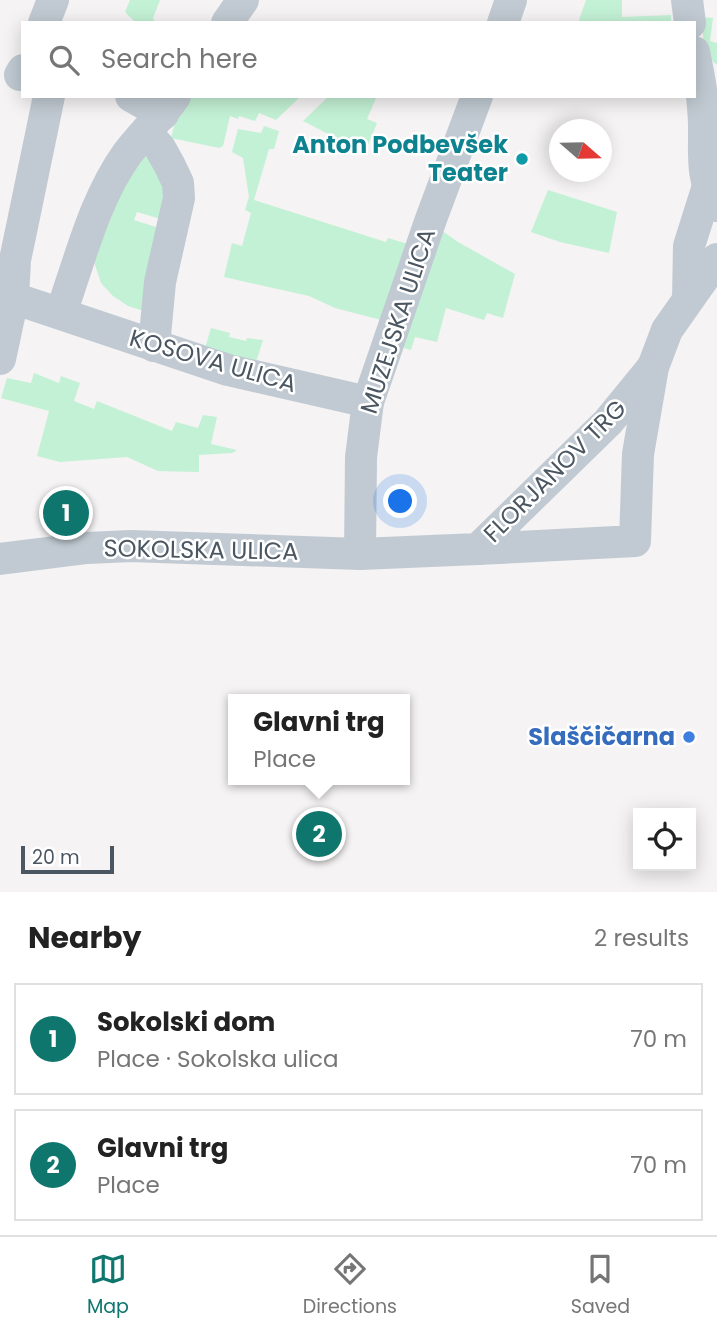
<!DOCTYPE html>
<html lang="en">
<head>
<meta charset="utf-8">
<style>
  :root { --surface:#fff; --page:#f6f6f6; --text:#222; --muted:#767676; --line:#e0e0e0; --accent:#0f766e }
  body { margin:0; font-family:Poppins,sans-serif; background:var(--page); color:var(--text) }
  .controls { position:absolute; right:21px; bottom:21px; display:grid; overflow:hidden; border-radius:0px; box-shadow:0 4px 18px #0003 }
  .controls button { width:63px; height:63px; display:grid; place-items:center; padding:0; border:0; border-bottom:2px solid var(--line); background:var(--surface); color:var(--text); font:35px sans-serif }
  .compass { position:absolute; left:549px; top:119px; width:63px; height:63px; border-radius:50%; background:var(--surface); box-shadow:0 4px 18px #0003; rotate:110deg }
  .scale { position:absolute; left:21px; bottom:18px; width:93px; box-sizing:border-box; padding-left:7px; border:4px solid #4a5661; border-top:0; font-size:19px; line-height:24px; white-space:nowrap; color:#4a5661; -webkit-text-stroke:5px #fff; paint-order:stroke }
  .you { position:absolute; left:401px; top:502px; width:24px; height:24px; margin:-18px; border:5px solid #fff; border-radius:50%; background:#1a73e8; box-shadow:0 0 0 10px #1a73e833 }
  .badge { display:grid; place-items:center; width:46px; height:46px; border-radius:50%; background:var(--accent); color:#fff; font-size:23px; font-weight:700 }
  .pin { position:absolute; translate:-50% -50%; border:4px solid #fff; box-shadow:0 2px 7px #0006 }
  .popup { position:absolute; left:228px; top:694px; width:182px; height:91px; box-sizing:border-box; display:grid; place-content:center; border-radius:0px; background:var(--surface); filter:drop-shadow(0 2px 5px #0005); font-size:23px; white-space:nowrap; color:var(--muted) }
  .popup b { font-size:26px; color:var(--text) }
  .popup::after { content:''; position:absolute; left:50%; top:100%; margin-left:-14px; border:14px solid transparent; border-top-color:var(--surface) }
  .list { margin:0; padding:0; list-style:none }
  h2 { display:flex; justify-content:space-between; align-items:center; height:91px; margin:0; padding:0 28px; font-size:30px }
  h2 small { font-size:23px; font-weight:400; color:var(--muted) }
  .list li { display:grid; grid-template-columns:46px 1fr auto; gap:21px; align-items:center; box-sizing:border-box; height:112px; margin:0 14px 14px; padding:0 14px; border:2px solid var(--line); border-radius:0px }
  .list b { display:block; font-size:26px; white-space:nowrap }
  .list p { margin:0; font-size:23px; white-space:nowrap; color:var(--muted) }
  .list em { font-size:23px; font-style:normal; color:var(--muted) }
  .icon { flex:none; width:38px; height:38px; fill:none; stroke:currentColor; stroke-width:2; stroke-linecap:round; stroke-linejoin:round }
  .map { position:relative; flex:none; width:717px; height:892px; overflow:hidden }
  .search { position:absolute; background:var(--surface); box-shadow:0 4px 18px #0003; left:21px; right:21px; top:21px; height:77px; display:flex; align-items:center; gap:18px; box-sizing:border-box; padding:0 24px; border-radius:0px; color:var(--muted); font-size:26px }
  .sheet { height:343px; background:var(--surface) }
  nav { display:flex; justify-content:space-around; align-items:center; box-sizing:border-box; height:98px; border-top:2px solid var(--line); background:var(--surface); font-size:19px; color:var(--muted) }
  nav a { display:grid; justify-items:center; gap:4px }
  nav .on { color:var(--accent) }
  .map>svg:first-child { display:block }
</style>
</head>
<body>
<div class="map">
<svg width="717" height="892" viewBox="0 0 717 892">
  <rect width="100%" height="100%" fill="#f5f3f3"/>
  <g fill="#c3f1d5">
    <path d="M130,0h30l-7,18 3,5h-20l-11,-11z"/>
    <path d="M586,0h36v17l49,-2v8h-93z"/>
    <path d="M703,17l10,1 -3,23 7,2v22c-16,-13 -14,-30 -14,-48z"/>
    <path d="M186,96h115l-25,24 -17,-7 -4,8 -16,-5 -1,3 -8,-3 -7,30 -4,2 -48,-10 5,-19z"/>
    <path d="M329,96l47,2 -9,21 10,4 -11,27 -32,-13 -31,-16z"/>
    <path d="M264,126l15,5 -5,18h-5l-15,51 132,42 2,-4 20,6 -23,77 -50,-13 -26,-12 -85,-19 8,-34 10,3 9,-33 -6,-3 4,-13 -6,-39 -11,-6 6,-23 23,4z"/>
    <path d="M155,154l11,25 -2,41 -27,-8 -3,8 28,9 -18,82 -16,-5 -15,-10 -12,-13 -7,-21 18,-58 30,-47z"/>
    <path d="M548,190l69,22 -8,41 -49,-11 -29,-10z"/>
    <path d="M441,230l17,12 57,32 -12,44 -16,-5 -3,7 -38,-12 -9,34 -22,-5 -4,13 -14,-4z"/>
    <path d="M211,328l19,5 -1,4 17,4 1,-3 16,2 -8,25 -52,-10z"/>
    <path d="M34,373l25,10 2,-7 19,7 -6,18 20,8 3,-8 75,30 4,-9 22,6 5,-13 14,2 -6,27 26,6 -5,3 -33,2v17l-41,-1 -31,-14 -67,5 -23,-6 12,-45 -48,-13 6,-20 24,5z"/>
  </g>
  <g fill="none" stroke-linecap="round" stroke-linejoin="round">
    <g stroke="#c1cad2" stroke-width="32">
      <path d="M687,0l3,23"/>
      <path d="M44,23l9,-23"/>
      <path d="M227,23l16,-23"/>
      <path d="M503,23l8,-23"/>
      <path d="M694,52c4,19 8,37 9,56 4,36 -6,64 14,98"/>
      <path d="M20,75l3,-5"/>
      <path d="M131,96l32,18"/>
      <path d="M146,132l14,16 10,18 8,17 1,15 -19,84 -6,64"/>
      <path d="M13,298l215,72 140,32"/>
      <path d="M688,299l1,-53 18,-57"/>
      <path d="M61,313c19,-53 33,-113 66,-159 15,-20 34,-37 48,-58"/>
      <path d="M0,359l13,-61 2,-38 9,-43 25,-121"/>
      <path d="M478,549l157,-8 3,-87 15,-87 14,-37 50,-71"/>
      <path d="M360,554l1,-97 7,-55 63,-183 46,-123"/>
      <path d="M0,559l87,-11 44,-2 229,8 118,-5 130,-127 45,-55"/>
    </g>
  </g>
  <circle fill="#0f9aa8" stroke="#fff" stroke-width="2.5" cx="522" cy="159" r="7"/>
  <circle fill="#3f7fe0" stroke="#fff" stroke-width="2.5" cx="689" cy="737" r="7"/>
  <g text-anchor="middle" stroke-width="5" stroke-linejoin="round" paint-order="stroke">
    <g font-size="24" font-weight="bold" fill="#0d838f" stroke="#fff" text-anchor="end">
      <text x="508" y="153">Anton Podbevšek<tspan x="508" dy="28">Teater</tspan></text>
    </g>
    <g font-size="24" fill="#4a5661" stroke="#fff">
      <text transform="translate(398 321) rotate(-72)" y="8">MUZEJSKA ULICA</text>
      <text transform="translate(213 361) rotate(16)" y="8">KOSOVA ULICA</text>
      <text transform="translate(555 471) rotate(-45)" y="8">FLORJANOV TRG</text>
      <text transform="translate(201 550) rotate(1)" y="8">SOKOLSKA ULICA</text>
    </g>
    <g font-size="24" font-weight="bold" fill="#366cbe" stroke="#fff" text-anchor="end">
      <text x="675" y="745">Slaščičarna</text>
    </g>
  </g>
</svg>
<div class="controls">
<button><svg class="icon" aria-label="locate" viewBox="0 0 24 24"><circle cx="12" cy="12" r="6"/><path d="M12 2v4M12 18v4M2 12h4M18 12h4"/></svg></button>
</div>
<svg class="compass" viewBox="-18 -18 36 36"><path d="M0-13l5 13h-10z" fill="#e53935"/><path d="M0 13l5-13h-10z" fill="#767676"/></svg>
<div class="scale">20 m</div>
<div class="you"></div>
<div class="pin badge" style="left:66px;top:513px">1</div>
<div class="pin badge" style="left:319px;top:834px">2</div>
<div class="popup"><b>Glavni trg</b>Place</div>
<div class="search"><svg class="icon" aria-label="search" viewBox="0 0 24 24"><circle cx="10" cy="10" r="6"/><path d="M15 15l6 6"/></svg>Search here</div>
</div>
<section class="sheet">
<h2>Nearby<small>2 results</small></h2>
<ul class="list">
<li><span class="badge">1</span><div><b>Sokolski dom</b><p>Place · Sokolska ulica</p></div><em>70 m</em></li>
<li><span class="badge">2</span><div><b>Glavni trg</b><p>Place</p></div><em>70 m</em></li>
</ul>
</section>
<nav>
<a class="on"><svg class="icon" aria-label="map" viewBox="0 0 24 24"><path d="M3 6l6-2 6 2 6-2v14l-6 2-6-2-6 2zM9 4v14M15 6v14"/></svg>Map</a>
<a><svg class="icon" aria-label="directions" viewBox="0 0 24 24"><path d="M12 3l9 9-9 9-9-9zM9 14v-3h6M13 9l2 2-2 2"/></svg>Directions</a>
<a><svg class="icon" aria-label="saved" viewBox="0 0 24 24"><path d="M7 4h10v16l-5-4-5 4z"/></svg>Saved</a>
</nav>
</body>
</html>
